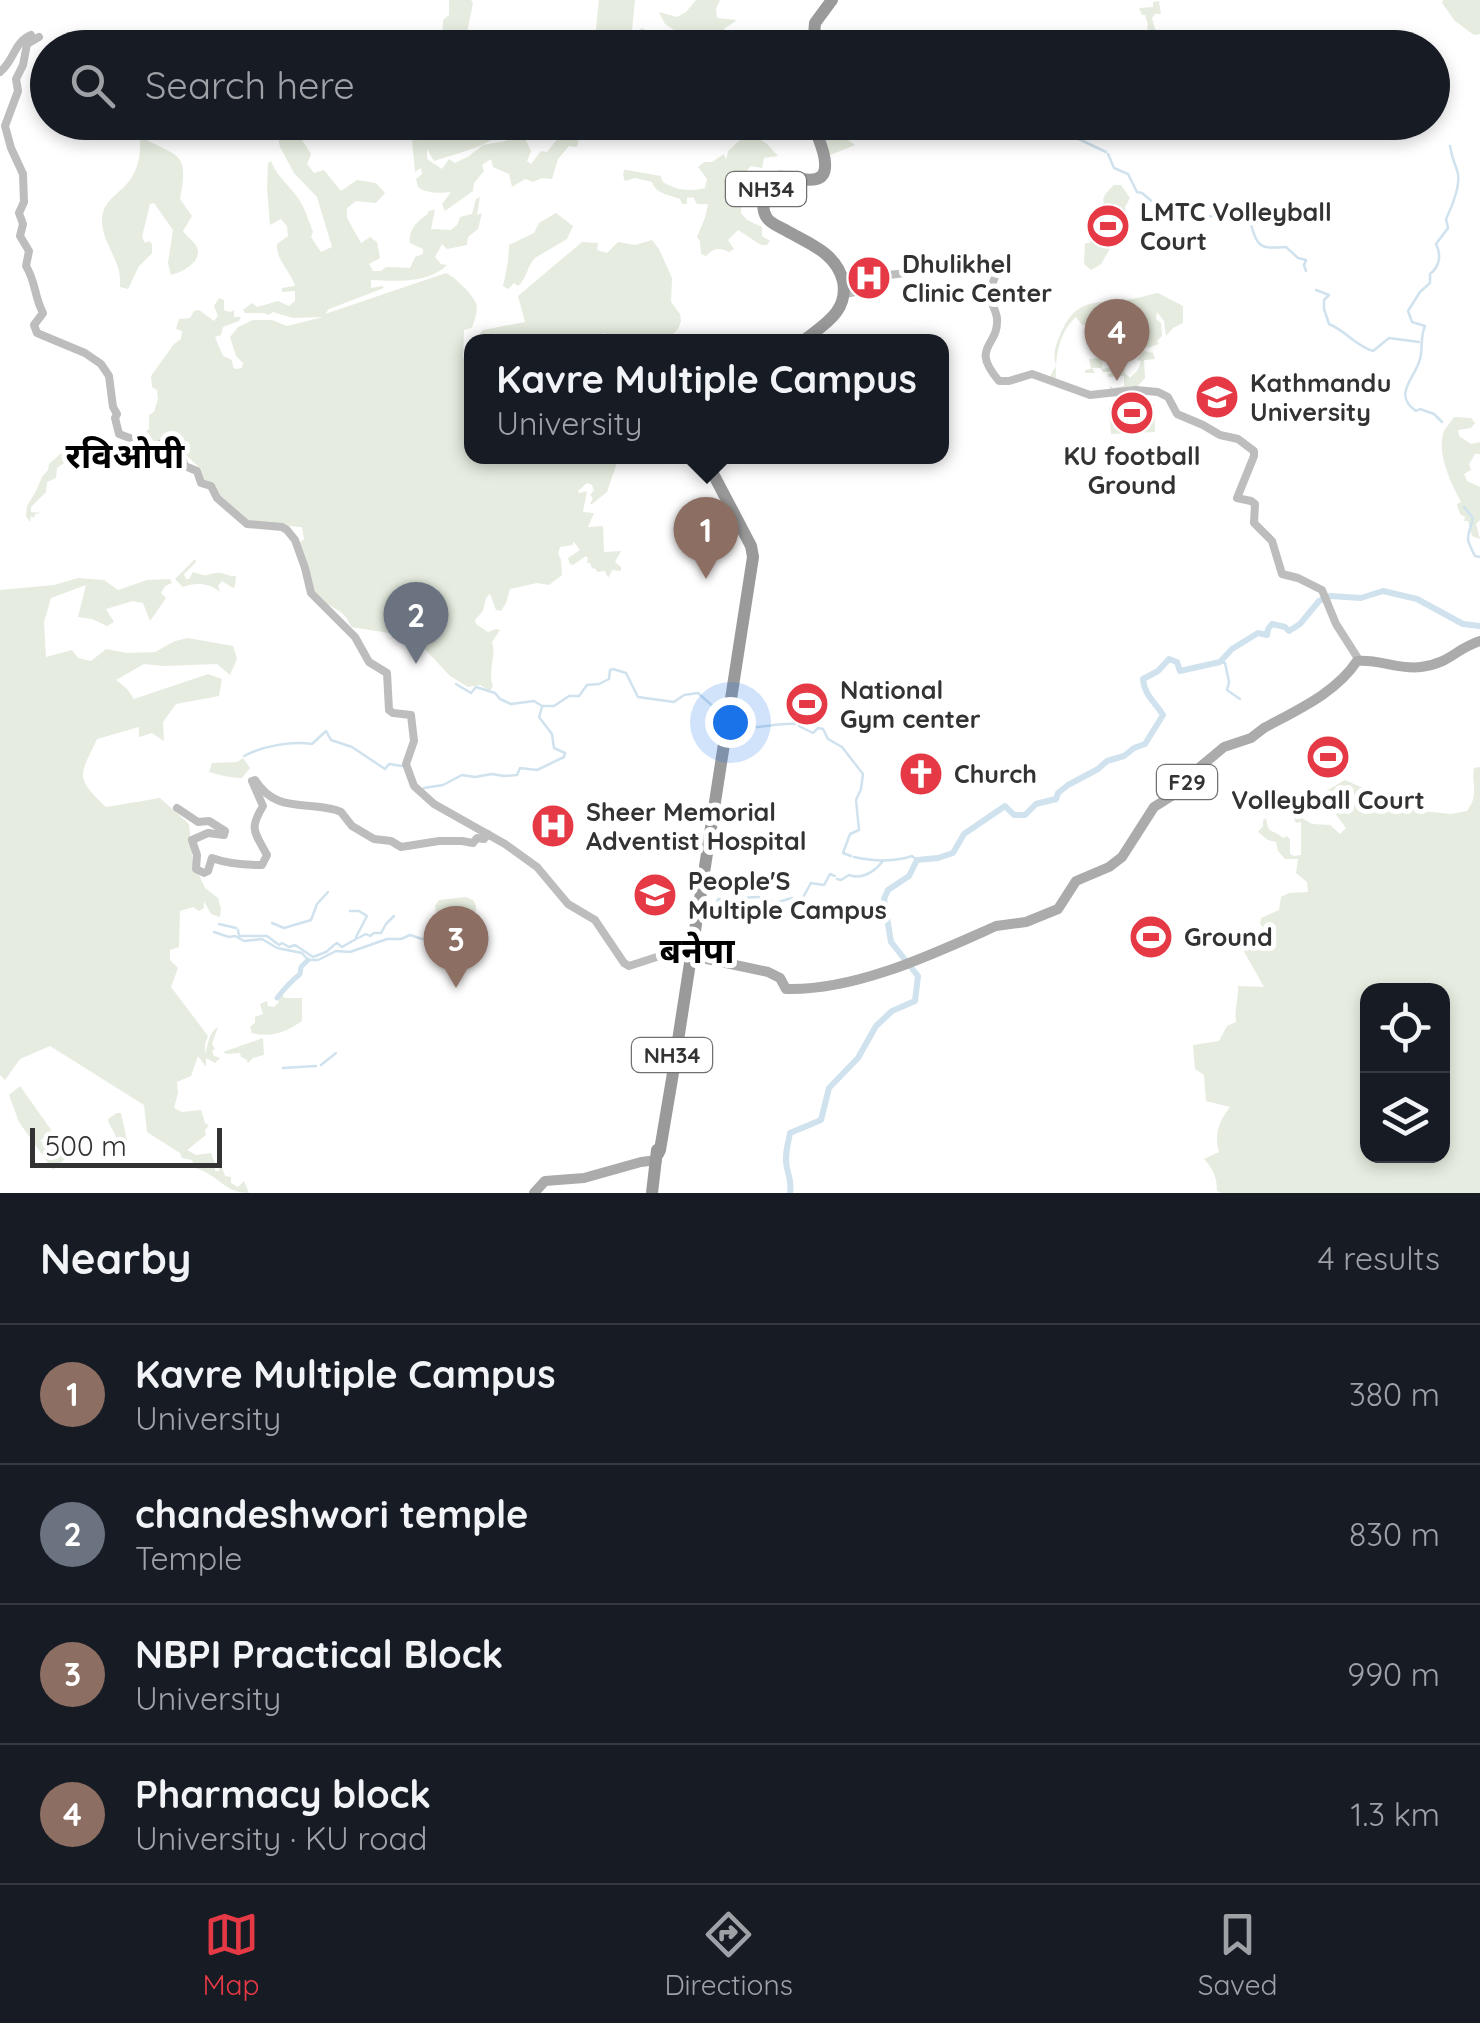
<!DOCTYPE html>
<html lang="en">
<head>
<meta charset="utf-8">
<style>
  :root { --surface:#171b24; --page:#20242c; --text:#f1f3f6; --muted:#9ea1a6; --line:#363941; --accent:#e63946 }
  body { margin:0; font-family:Quicksand,"Noto Sans Devanagari",sans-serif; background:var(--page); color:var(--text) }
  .controls { position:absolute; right:30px; bottom:30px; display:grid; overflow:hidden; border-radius:20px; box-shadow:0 5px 15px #0003 }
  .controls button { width:90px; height:90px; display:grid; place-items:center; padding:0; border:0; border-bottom:2px solid var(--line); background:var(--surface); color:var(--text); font:50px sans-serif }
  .scale { position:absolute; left:30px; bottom:25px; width:192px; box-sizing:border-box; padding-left:10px; border:5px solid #333; border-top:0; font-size:28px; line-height:35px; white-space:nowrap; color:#333; -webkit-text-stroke:8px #fff; paint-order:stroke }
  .you { position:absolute; left:730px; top:722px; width:35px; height:35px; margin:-25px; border:8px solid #fff; border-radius:50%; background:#1a73e8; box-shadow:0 0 0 15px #1a73e833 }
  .badge { display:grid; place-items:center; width:65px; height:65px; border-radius:50%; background:var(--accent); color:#fff; font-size:32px; font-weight:700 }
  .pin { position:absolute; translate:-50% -82px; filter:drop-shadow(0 2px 5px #0008) }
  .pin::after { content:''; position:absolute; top:52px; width:35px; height:30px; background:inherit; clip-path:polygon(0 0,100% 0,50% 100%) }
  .popup { position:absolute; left:464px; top:334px; width:485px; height:130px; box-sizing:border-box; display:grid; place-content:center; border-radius:20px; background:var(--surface); filter:drop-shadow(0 2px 8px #0005); font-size:32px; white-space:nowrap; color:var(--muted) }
  .popup b { font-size:38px; color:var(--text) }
  .popup::after { content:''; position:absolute; left:50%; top:100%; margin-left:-20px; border:20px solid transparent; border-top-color:var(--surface) }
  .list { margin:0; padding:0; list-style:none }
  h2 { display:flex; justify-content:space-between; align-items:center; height:130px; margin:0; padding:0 40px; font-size:42px }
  h2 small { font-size:32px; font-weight:400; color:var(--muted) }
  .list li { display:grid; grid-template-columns:65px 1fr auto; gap:30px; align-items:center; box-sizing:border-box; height:140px; padding:0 40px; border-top:2px solid var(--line) }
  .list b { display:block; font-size:38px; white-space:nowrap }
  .list p { margin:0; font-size:32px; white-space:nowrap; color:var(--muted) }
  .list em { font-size:32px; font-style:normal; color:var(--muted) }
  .icon { flex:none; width:55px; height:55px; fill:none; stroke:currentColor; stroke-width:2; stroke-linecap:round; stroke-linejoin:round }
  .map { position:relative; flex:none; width:1480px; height:1193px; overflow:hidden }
  .search { position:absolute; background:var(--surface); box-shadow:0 5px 15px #0003; left:30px; right:30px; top:30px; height:110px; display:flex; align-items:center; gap:25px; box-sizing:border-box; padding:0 35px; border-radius:55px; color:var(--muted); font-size:38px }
  .sheet { height:690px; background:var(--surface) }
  nav { display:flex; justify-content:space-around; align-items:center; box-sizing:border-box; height:140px; border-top:2px solid var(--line); background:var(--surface); font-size:28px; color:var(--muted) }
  nav a { display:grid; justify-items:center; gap:5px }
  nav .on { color:var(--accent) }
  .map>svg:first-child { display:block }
</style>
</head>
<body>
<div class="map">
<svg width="1480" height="1193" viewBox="0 0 1480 1193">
  <rect width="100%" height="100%" fill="#fff"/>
  <g fill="#e6ecdf" fill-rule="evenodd">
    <path d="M449,0h22l2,3 -9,44h-22l1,-27 6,-5z"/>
    <path d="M599,0h36l-3,30 -37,8z"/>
    <path d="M696,0h24l-4,9 1,9 20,2 -13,9 -5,18h-10l1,-3c-11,-3 -20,3 -31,2l-5,-16 -9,-6 -6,-12 18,5 9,-5z"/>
    <path d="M1443,0h37v34l-6,1 -19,-14 -13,-18z"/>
    <path d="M1159,1l2,13h-6l-3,4 3,11 9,7 5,-3 -3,8 -14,-3 -5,-11 1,-2 -3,-10h-3l-3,-7 14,-1v-5z"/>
    <path d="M642,28l18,10 -15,9h-32z"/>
    <path d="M275,123h16l20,31 -4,10 7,9 10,-3 17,21 16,-11 19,3 9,10 -9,10 -20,-2 -9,7v10l14,25 9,-6 7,5 3,16 -11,6 4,7h8l5,-4 24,1 5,-11 8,-3v-5l-13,-6c-2,-13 7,-22 18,-29v-3l7,-1 -4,19 20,1 6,-5 3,-8 12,-3 4,-15 4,-2 -3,18 5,-2 -4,16 -10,8 -1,8 -20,4 -5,-5 -7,13 6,7 6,1c-19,19 -52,16 -76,15v8l11,-2 2,2 -55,21 -4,5 121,-41c9,4 26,21 30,30 3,7 -2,18 -4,25l-8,2 -1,27 3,4h3l2,-2v97l148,1 -12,35 -15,12h-2l3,-6 -3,-3 4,-5 -2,-5 -5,-2 -9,8 1,2 8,-2 -4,21 11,1 -6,14 15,-1 1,26 17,-1 -6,11 6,5v4l-9,-1 -3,7 -2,-1 -2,-5 -8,1 -1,-3 -4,-1 -2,-5h-3l1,-4 -2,-3 -13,9 -3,-1 -2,-6 12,-8 -6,-8 -2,3 -12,2 -2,6 3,7 1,15 -13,10 -12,-2 -27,6 -4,14 -5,8 -5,-1 -6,-16 -4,4 -3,13 -8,9 1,4 12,8 8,-3 4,1 -8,12c5,14 -5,29 1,44l-3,5 -10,-6 -12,2 -18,-11 -29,-31 -20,-10 -50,-8c-6,-20 -25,-19 -38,-34 -9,-10 -12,-34 -16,-48l7,-6 -2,-12 -54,-4 -44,-42 -3,-12 -32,-30 -16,6 -11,-10 7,-6v-14l5,-3 4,-13 -1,-9 -5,-3 -1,-11 23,-32 7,-5 1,-8 -6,-2 3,-10 11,-1 4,-7 5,-1 15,11 4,-5 -4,-10 5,-8 5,2v10l6,2 4,-2v7h7l-2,4 -16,6 -2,8 -6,2 8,19 9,4 1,7 3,2 6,-1 1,-5 -7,-7 -6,-19 8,-10 15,-7h19l15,6 36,-9 -30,1 -20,-6 -4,3 -5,-2h-19l-2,-3 9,-7 5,4 21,-6 11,5 6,-5v-10l-13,1v-4l13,-2c-4,-15 -19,-25 -18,-42l11,-8 -1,-10 -6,-7 -11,6 -3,-38 1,-24 3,-2c7,18 19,24 29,40 6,10 9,21 13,31l-2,5 10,15 11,-5 -15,-50 -23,-24 -14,-26z"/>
    <path d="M415,123h31l7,5 2,-5h59c-20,22 -52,29 -80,38l-7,-12v10l15,10 7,-10 6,4 14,-7 14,-11 23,-4 14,-18h22l-12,1 -7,10 8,17 -4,10 4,3 10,-13 6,1 23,-29h20l-11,4 -6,6 6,6 -2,8 -8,-1 -11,13 -6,20 -10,-1 -9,4 -8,-3 -13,8 -3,-13 -16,-7 -2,-8 -9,6 2,6 -10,12 -1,8 -28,20 -3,-7 9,-12c-11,1 -24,2 -33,-5l-2,-8 6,-5 -1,-6 -6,4 -4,-44 13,13z"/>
    <path d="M746,123h6l-3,7 5,6 12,7 12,13 -14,2 -2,10 -11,-2c-14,13 -8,29 -10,47l6,7 15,7v9l8,5 -3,4h-6l-23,-15 -10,10 6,9 -5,3c-10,-5 -15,-4 -23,4l-5,-2 -1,-13 -3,-4 8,-19 3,-14h-11l-4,-7 -6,1v6h-5l-2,-5c-11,-4 -24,-5 -28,-17l-17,-4 -10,3 -2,-6 1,-5h3l34,6 1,5c12,9 28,11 43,7l2,-9 -9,-12 6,-5h8l12,-8 2,6 2,-9 12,-11z"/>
    <path d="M824,123l31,22 -27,11 -10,-20z"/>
    <path d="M143,138c36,20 46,13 37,61l12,17 -9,15c3,5 8,8 12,13 11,15 -11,28 -24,31l-3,-12 5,-33 -19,-27 -4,1 -8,33 3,6 4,-2 3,3v9l-13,13 -11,23 -8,-2c0,-5 0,-11 -1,-16 -5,-20 -23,-40 -15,-62 5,-10 14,-16 22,-24 11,-12 15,-28 14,-44z"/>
    <path d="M1114,185h7l9,13 -5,9 2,12 -26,45 -10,6 -7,-6 1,-21h4l10,-12 6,1 -3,-4 8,-8 4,3 -11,-9c5,-15 -8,-11 11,-29z"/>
    <path d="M556,213l17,13 -6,13 -32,19c-8,8 -8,21 -17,28l-4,-3 -6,6 -5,-3c3,-14 6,-26 6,-41l25,-12 5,-10z"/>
    <path d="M652,240l7,9 13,29 -1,24 9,12 1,7 -3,8 -12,12 -41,-2 -21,-6 -1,2 11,6h-140l9,-11 42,-8 -7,-26 64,-54 16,1 -1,7 10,3 11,-11 17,3z"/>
    <path d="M1158,293l25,13v17l-10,5 -7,8 -2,-15 -7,-9 -1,7 5,4 1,13 -5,5 2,3c-6,2 -12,4 -18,5 -11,1 -14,-4 -20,6l-15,1 -4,-13 -13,1 13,-2 21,9 1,-9 -2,-15 -21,-2 -3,-3 -16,3 -6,-8c-18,16 -21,42 -20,65l-7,-4 7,-12c-3,-14 -1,-19 4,-31 15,-36 33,-32 66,-35 10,-1 21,-5 32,-7z"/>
    <path d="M1144,351l9,2 2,6 -11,1 1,18 -9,10 -25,3 -2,-6 4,3 11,-2v-10l-16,1v-3l5,-2h-10l-2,-4h-9l3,5h-10v-3l6,-1 -2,-10 14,-2 -1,12 18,-3 6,3 -2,3 6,6 8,-8 3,-9 -4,-1z"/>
    <path d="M1154,404l1,28 -44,2 -2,-27z"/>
    <path d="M1454,417l17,1 4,5 -4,5 -13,2 1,6 12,8 9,-2v12h-5l-6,10 2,6 -7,4 3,7 13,6v33l-4,4 4,15 -8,-3 -4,-15h-4l1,-4 -5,-3 -3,-10 4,-2c-10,-19 -25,-49 -17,-71 1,-2 9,-12 10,-14z"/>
    <path d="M98,438l-5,7h-7l-2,4 -27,19 -1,10 -9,4 -1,10 -15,15v5l11,1 -7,1 -1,4 -3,-2 -1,6 -4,-6 1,-10 9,-15 6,-14 6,-7 1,-6 19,-17h3l-1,6 10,-3 6,-9z"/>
    <path d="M195,559l1,3 -12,12 2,5h3l4,-7c17,6 11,2 24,1 7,-1 11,4 19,3l-1,10 -2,2 -11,-7 -4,5 2,6c-10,-9 -25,-10 -37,-5l-8,-8z"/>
    <path d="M78,578l26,2 14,10 29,-10 23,-1 2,4 -7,3 -4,7 5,5 -16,23 -7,-18 -10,-2 -27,8 8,13 -7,4 -15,-7 -14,-2 8,-32 -35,13 -7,24 2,35 26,-7 6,8 13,3 15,-12 21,4 28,-1 20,-11 13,-3 45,8 4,13 -7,16 -13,-11 -54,2 -19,-2 -28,16 11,9 7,10 74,-25 14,5 -3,17 -43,8 -13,18 1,19 -12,-8 -13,4v-10l-42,12c-18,38 -22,38 9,68l54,-9 29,26 4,38 12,26 13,10 3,11 -1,8 -9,-3 -7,-13v7l-5,3 -6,-4 -13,4 -1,36 -9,3v10l8,8 -7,19 37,49 -3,8v10c3,-9 4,-22 13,-27l-6,17 3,5 -3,2 2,5 6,2 -5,5 -9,-5v9l-8,-11 -7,20 -14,6 1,11 -4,15 8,4 19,-2 4,13 4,2 -4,5 1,5 -19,15 9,5 15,-2 4,10v8h4v-3h-3l2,-2 4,1 3,9 6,1v6l7,4 6,-6 5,12c-25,0 -31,-19 -54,-25l-3,-8 -10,-2 -2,-5 -33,-21 -3,-27 -94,-59 -30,13 -15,21 -5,-5v-485l54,-5z"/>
    <path d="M243,758l7,10 -8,10c-11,0 -22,-3 -33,-6l3,-9 25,-1z"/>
    <path d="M1480,767v426h-258l-5,-2c0,-14 -4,-22 -13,-32l15,-7c-5,-18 0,-31 11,-45l-24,-6 -2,-26 -9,-6 -2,-24 26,-4 8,-15 9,-4c-2,-14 3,-24 2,-36l26,1 -26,-46 5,-5 -4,-8 17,6 9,-1 2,-2 -7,-7 1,-6 18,-8 2,-13 8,-4 19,-1 -1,-10 -11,-9 2,-14h-13l-7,-8 -2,-9 -8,-2 -10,-8 5,-6v-6l3,-2c3,18 4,9 17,20l4,-2 3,3v15l4,2 7,-1v-33l-5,1 -3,-6 9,1 10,6 18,1 10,9 6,-6 -18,-24 -2,-13 19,-11 18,8 5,12 12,-1 17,6 5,-5 14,2 6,9 29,3 16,-3c13,-18 4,-26 7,-43zM1368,991h74v165h-74z"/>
    <path d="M466,897l7,3c5,8 4,12 -2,19l-29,3 -5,-3 -2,-13 4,-6z"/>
    <path d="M288,983l-6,10 2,5h18v23c-16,11 -30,17 -50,12l-2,-6 5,-4v-6l8,-3 -3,-10 7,-3 1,5 6,1 5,-5 -2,-7z"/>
    <path d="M263,1038l1,17 -11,3 -5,5 -2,-4 -5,-2 -1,-4 -13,1 -4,-2z"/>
    <path d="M20,1086l49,69 -16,15 -34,-48 -10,-27z"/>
    <path d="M117,1113h4l7,32 -6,3 -1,5h-4l-4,-4 6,-4v-3l-11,-21 1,-3z"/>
  </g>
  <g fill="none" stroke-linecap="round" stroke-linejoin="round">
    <g stroke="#cfe2ee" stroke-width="2.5">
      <path d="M1046,126v-4"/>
      <path d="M1045,130l19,2 42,20"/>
      <path d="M1108,154l6,14 14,6 9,18 5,1 19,16 26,4 13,6c18,-7 33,-1 51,5 6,26 12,24 35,23l12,11 8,2 -2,5 2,6"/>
      <path d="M1316,290l13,5 -5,5v9l5,15c17,7 27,22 44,27l16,-13 30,4"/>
      <path d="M1442,422l-8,-8 -14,-5 -4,2c-24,-17 -1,-32 4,-52 3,-11 0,-22 5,-33l-13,-4 -4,-11 12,-19 10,-9v-9c9,-7 12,-18 6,-30l12,-16 -2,-9c6,-12 16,-37 11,-49 -4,-11 -5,-12 -7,-24"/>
      <path d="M1464,507l9,11c-5,21 -9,17 2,38l5,1"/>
      <path d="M1220,662l5,1 4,19 -2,8 13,9"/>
      <path d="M456,684l15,9 5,-6 19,6 5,6 11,5 23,-3 8,5h12l15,-10h10l8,-11 12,-1 10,-5 1,-9 3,-1 13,4 12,24 36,5 10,-7 14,-2 27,24"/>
      <path d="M734,724c19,8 41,-2 61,0"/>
      <path d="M799,726l14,7 5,-5 5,1 5,10 14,8 21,27 -2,15 -5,11 3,30 -9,4 -7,19 8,3"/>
      <path d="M244,756c18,-10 47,-15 68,-12l14,-13 5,9 21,7 33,22 4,-5 13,2"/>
      <path d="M424,788l19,-3 19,-10 13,2 17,-3 12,2 13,-1 3,-7 17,2 27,-13 1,-4 -11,-5 -2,-14 -13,-17 3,-10"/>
      <path d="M854,857c18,4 40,5 58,-1l5,4"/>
      <path d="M837,879l4,1 8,-5c14,5 25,-3 34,-14"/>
      <path d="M762,898l13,5 17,-5 5,5h3l11,-20 13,2 6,-11 5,2"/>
      <path d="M350,911h9l8,5 -11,21 2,1"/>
      <path d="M714,915l4,-16c14,2 26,-2 41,-2"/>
      <path d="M272,923l12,5 27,-8 6,-16 11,-12"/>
      <path d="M219,924l17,4"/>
      <path d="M238,930l1,6h28l12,9 3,-2 7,4 6,-2 18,12 13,-5 7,-6"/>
      <path d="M214,932l15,5 6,-1 9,5 18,-2 15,9 25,5 6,7"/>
      <path d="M360,937l6,-3 4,2 4,-3h7l5,-9 8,-8"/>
      <path d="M334,945l3,-2 5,4 14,-8"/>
      <path d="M309,960h9l18,-9 14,1 37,-13h14l9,-4 12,4"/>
      <path d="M321,1065l15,-12"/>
      <path d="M283,1068l33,-2"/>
    </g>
    <path stroke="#cfe2ee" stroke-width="5" d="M277,998c7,-9 13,-16 23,-24l1,-7 7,-7"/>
    <path stroke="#cfe2ee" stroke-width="6" d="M790,1193c2,-12 -1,-14 -3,-25 -3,-12 1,-24 3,-35l31,-13 8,-32 29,-30 18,-32 16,-15 23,-10 3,-25 -27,-34 -7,-43 4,-9 21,-14 8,-16 21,-2 15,-5 11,-19 41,-28 9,9h11l11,-11 20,-5 2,-6 10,-8 30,-16 9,-8 17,-5 10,-8 11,-4 18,-29c-7,-12 -19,-20 -20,-36l15,-8 11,-12 8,3 3,9 40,-9 12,-13 26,-16 9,2 1,-6 4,-5 13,3 4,4 11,-7 19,-23 11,-5 31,2 22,-7 34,8 46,25 17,2"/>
    <g stroke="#bdbdbd" stroke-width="8">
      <path d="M39,37l-12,7 -4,21 -7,14 2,12 -13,35 6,22 12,26 1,28 -5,11 4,11 -3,12 9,15 -3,15c10,16 8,30 17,47l-9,12 3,8 48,20 16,11 8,12 4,31 4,7 -2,4 4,16 35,13 14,-7 13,15 4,11 12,5 4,12 10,3 6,12 30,26 35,3 5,3 8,10 10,28 6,25 44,44 14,25 18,11 2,37 4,3 18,2 3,26 -8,23 8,22 20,18 71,40 32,23 31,37 27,16 29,43 5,3 37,-12 21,1"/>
      <path d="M0,72c14,-11 14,-30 31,-37"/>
      <path d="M845,294l10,-2 26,-16 48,-6 14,2 13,-2 15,-7 22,3 4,5c-4,12 -9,20 -5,32 2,6 5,11 5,16 2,28 -28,27 2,62h10l23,-7 58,21 46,-5 22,2 10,5 9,17 26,11 17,10 18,4 16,12v5l-17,42 14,3 4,3 -1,19 18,18 10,33 16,4 24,12 14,34 23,36"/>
      <path d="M177,808l21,14 11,-1 16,10 -1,4 -16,-2 -16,7 5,15 -1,14 8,4 4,-2 4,-13c16,6 32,7 50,7l5,-10c-13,-24 -18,-26 -4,-49l-11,-25 3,-1c21,33 48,21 81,30l5,2 11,14 22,13 17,2 10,6 38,-6h23l11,2 4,-5 7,1 4,-5"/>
    </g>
    <g stroke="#ababab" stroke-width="10">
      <path d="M688,955l80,17 12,6 6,11c70,2 147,-35 210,-63l30,-4 32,-13 18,-28 33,-14 13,-10 32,-50 27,-17 13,-18 30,-25 27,-9 13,-10c33,-18 72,-35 93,-67 22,-2 42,9 64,6 30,-4 34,-18 59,-26"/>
      <path d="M534,1193l11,-12 39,-3 57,-16 16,-2"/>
    </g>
    <g stroke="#9a9a9a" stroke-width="12">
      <path d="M813,48l2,-25 17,-23"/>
      <path d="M802,342c21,-17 47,-30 41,-61 -7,-28 -33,-37 -56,-50 -7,-4 -16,-7 -20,-13 -8,-11 -2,-27 3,-38 8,-3 8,-4 16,-3 14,1 41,11 39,-14 0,-13 -9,-28 -12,-41"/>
      <path d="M658,1154l2,-4 12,-71 81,-522 -2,-11 -42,-80 1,-10"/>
      <path d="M652,1193l5,-43"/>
    </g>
  </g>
  <defs>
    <symbol id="stadium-disc" viewBox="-11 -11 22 22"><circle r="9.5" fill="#e63946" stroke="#fff"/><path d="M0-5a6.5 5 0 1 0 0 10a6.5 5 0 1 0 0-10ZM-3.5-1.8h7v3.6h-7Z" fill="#fff"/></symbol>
    <symbol id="hospital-disc" viewBox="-11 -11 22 22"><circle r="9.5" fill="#e63946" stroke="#fff"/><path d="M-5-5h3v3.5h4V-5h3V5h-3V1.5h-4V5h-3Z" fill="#fff"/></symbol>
    <symbol id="university-disc" viewBox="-11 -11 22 22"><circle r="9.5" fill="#e63946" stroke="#fff"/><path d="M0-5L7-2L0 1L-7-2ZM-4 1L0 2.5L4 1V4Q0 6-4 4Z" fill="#fff"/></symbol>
    <symbol id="church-disc" viewBox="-11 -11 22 22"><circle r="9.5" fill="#e63946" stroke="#fff"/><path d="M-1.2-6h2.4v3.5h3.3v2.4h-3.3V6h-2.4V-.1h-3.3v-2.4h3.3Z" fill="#fff"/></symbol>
  </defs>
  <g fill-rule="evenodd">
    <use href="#stadium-disc" x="1083" y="201" width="50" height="50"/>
    <use href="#hospital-disc" x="844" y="253" width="50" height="50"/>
    <use href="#university-disc" x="1192" y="372" width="50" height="50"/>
    <use href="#stadium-disc" x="1107" y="388" width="50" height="50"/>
    <use href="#stadium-disc" x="782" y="679" width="50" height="50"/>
    <use href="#stadium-disc" x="1303" y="732" width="50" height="50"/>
    <use href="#church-disc" x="896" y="749" width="50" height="50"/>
    <use href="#hospital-disc" x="528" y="801" width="50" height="50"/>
    <use href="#university-disc" x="630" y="870" width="50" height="50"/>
    <use href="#stadium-disc" x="1126" y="912" width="50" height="50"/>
  </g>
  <g text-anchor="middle" stroke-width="10" stroke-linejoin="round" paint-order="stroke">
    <g fill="#fff" stroke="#707070" stroke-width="2.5">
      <rect x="726" y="172" width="80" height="34" rx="8"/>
      <rect x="1157" y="765" width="60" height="34" rx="8"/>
      <rect x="632" y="1038" width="80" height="34" rx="8"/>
    </g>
    <g font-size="22" font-weight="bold" fill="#333">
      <text x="766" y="197">NH34</text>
      <text x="1187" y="790">F29</text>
      <text x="672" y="1063">NH34</text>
    </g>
    <g font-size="25" font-weight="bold" fill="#333" stroke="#fff" text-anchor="start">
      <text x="1140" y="221">LMTC Volleyball<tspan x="1140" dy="29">Court</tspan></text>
      <text x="902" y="273">Dhulikhel<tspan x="902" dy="29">Clinic Center</tspan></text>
      <text x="1250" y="392">Kathmandu<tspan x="1250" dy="29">University</tspan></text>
      <text x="1132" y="465" text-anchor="middle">KU football<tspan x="1132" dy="29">Ground</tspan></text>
      <text x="840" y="699">National<tspan x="840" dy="29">Gym center</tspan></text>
      <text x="954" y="783">Church</text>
      <text x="1328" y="809" text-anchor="middle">Volleyball Court</text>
      <text x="586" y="821">Sheer Memorial<tspan x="586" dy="29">Adventist Hospital</tspan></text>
      <text x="688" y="890">People'S<tspan x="688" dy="29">Multiple Campus</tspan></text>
      <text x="1184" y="946">Ground</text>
    </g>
    <g font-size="35" font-weight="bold" fill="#000" stroke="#fff">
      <text x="125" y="468">रविओपी</text>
      <text x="697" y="963">बनेपा</text>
    </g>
  </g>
</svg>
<div class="controls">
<button><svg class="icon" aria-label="locate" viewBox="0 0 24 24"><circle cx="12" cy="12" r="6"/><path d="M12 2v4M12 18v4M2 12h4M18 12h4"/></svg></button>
<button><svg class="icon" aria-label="layers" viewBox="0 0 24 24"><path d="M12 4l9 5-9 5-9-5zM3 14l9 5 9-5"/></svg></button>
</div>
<div class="scale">500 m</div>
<div class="you"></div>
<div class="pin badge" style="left:706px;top:579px;background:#8d6e63">1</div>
<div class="popup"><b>Kavre Multiple Campus</b>University</div>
<div class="pin badge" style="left:416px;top:664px;background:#6b7280">2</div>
<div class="pin badge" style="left:456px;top:988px;background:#8d6e63">3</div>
<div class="pin badge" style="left:1117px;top:381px;background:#8d6e63">4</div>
<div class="search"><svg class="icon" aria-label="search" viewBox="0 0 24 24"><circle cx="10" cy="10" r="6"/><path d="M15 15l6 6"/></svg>Search here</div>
</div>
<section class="sheet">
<h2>Nearby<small>4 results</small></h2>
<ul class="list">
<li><span class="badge" style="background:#8d6e63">1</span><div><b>Kavre Multiple Campus</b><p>University</p></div><em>380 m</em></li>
<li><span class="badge" style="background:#6b7280">2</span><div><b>chandeshwori temple</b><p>Temple</p></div><em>830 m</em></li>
<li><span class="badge" style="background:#8d6e63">3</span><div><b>NBPI Practical Block</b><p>University</p></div><em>990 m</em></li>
<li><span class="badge" style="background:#8d6e63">4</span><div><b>Pharmacy block</b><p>University · KU road</p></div><em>1.3 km</em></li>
</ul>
</section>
<nav>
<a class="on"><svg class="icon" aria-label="map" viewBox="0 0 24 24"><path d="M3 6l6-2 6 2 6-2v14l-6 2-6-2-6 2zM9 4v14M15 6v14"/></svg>Map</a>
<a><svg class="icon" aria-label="directions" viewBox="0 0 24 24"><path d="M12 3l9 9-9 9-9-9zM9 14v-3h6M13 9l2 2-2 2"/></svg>Directions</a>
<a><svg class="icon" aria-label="saved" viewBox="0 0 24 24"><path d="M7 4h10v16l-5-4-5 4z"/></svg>Saved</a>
</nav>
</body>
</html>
